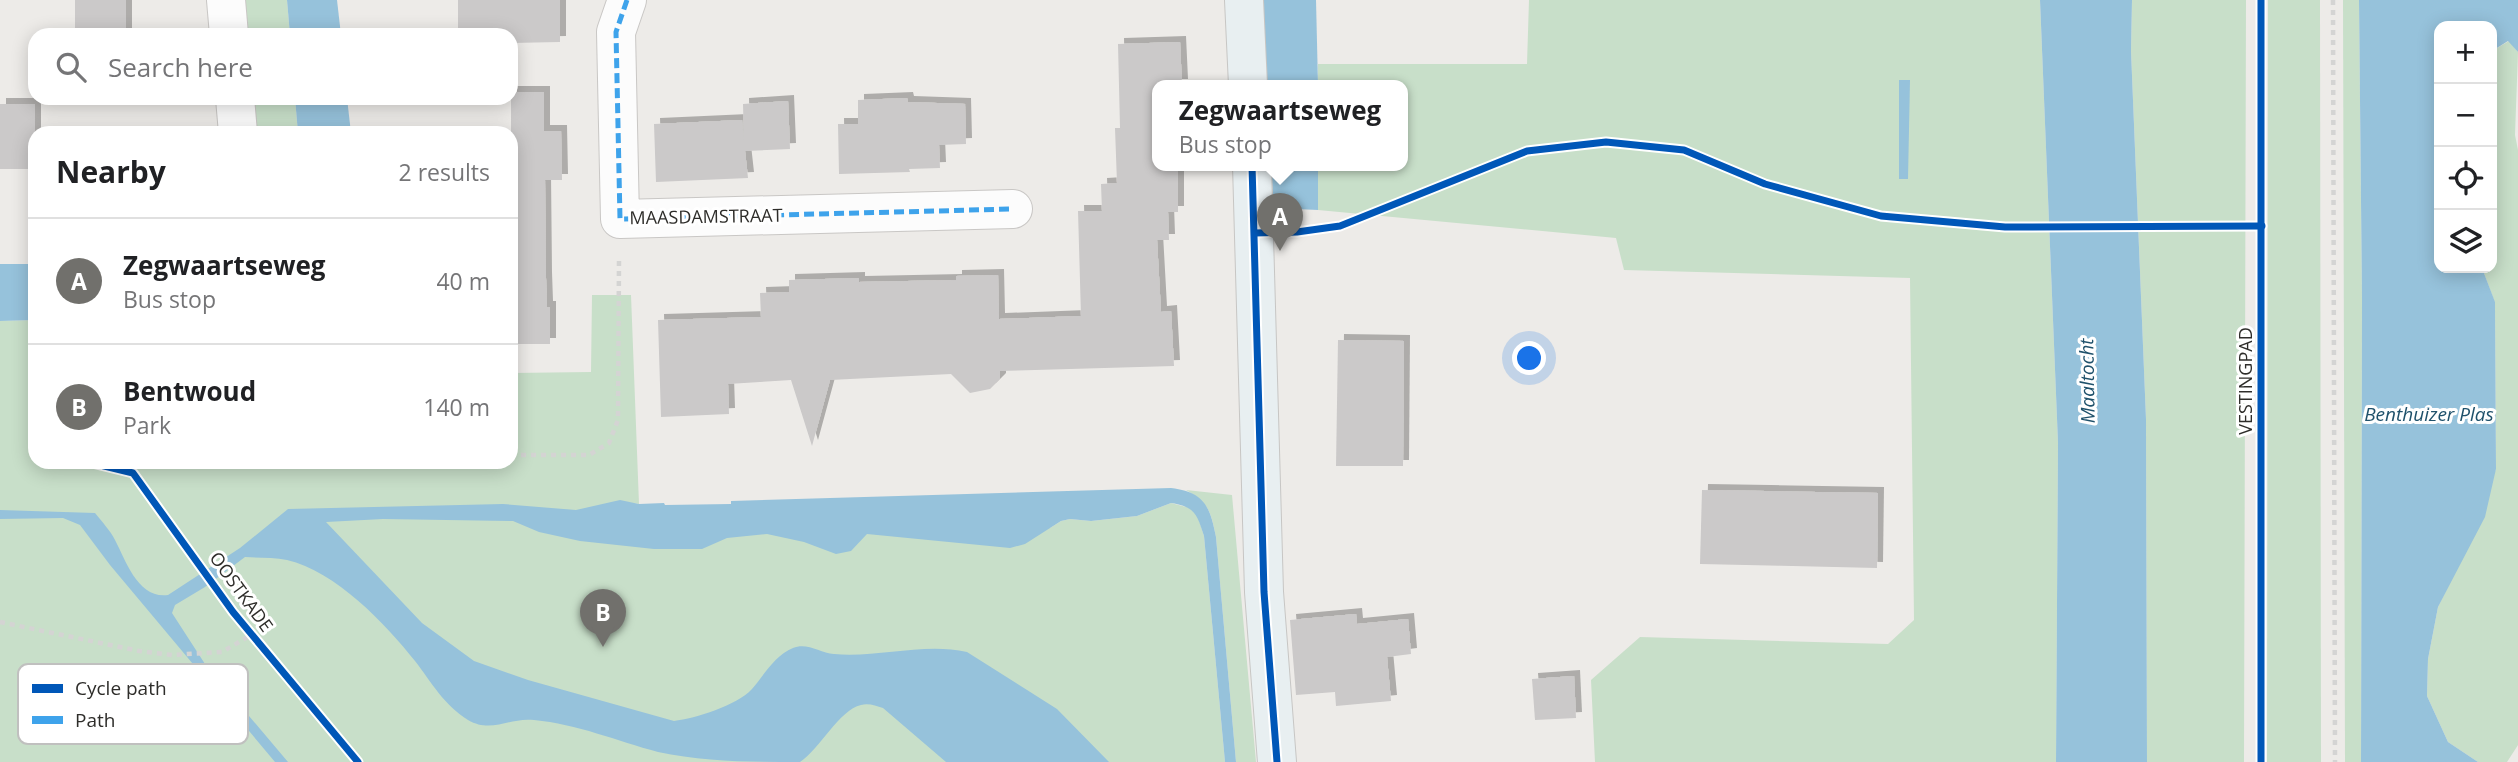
<!DOCTYPE html>
<html lang="en">
<head>
<meta charset="utf-8">
<style>
  :root { --surface:#fff; --page:#f2f2f2; --text:#202124; --muted:#757577; --line:#e0e0e0; --accent:#71706c }
  body { margin:0; font-family:"Open Sans",sans-serif; background:var(--page); color:var(--text) }
  .controls { position:absolute; right:21px; top:21px; display:grid; overflow:hidden; border-radius:14px; box-shadow:0 4px 18px #0003 }
  .controls button { width:63px; height:63px; display:grid; place-items:center; padding:0; border:0; border-bottom:2px solid var(--line); background:var(--surface); color:var(--text); font:35px sans-serif }
  .you { position:absolute; left:1530px; top:359px; width:24px; height:24px; margin:-18px; border:5px solid #fff; border-radius:50%; background:#1a73e8; box-shadow:0 0 0 10px #1a73e833 }
  .badge { display:grid; place-items:center; width:46px; height:46px; border-radius:50%; background:var(--accent); color:#fff; font-size:23px; font-weight:700 }
  .pin { position:absolute; translate:-50% -58px; filter:drop-shadow(0 2px 4px #0008) }
  .pin::after { content:''; position:absolute; top:37px; width:24px; height:21px; background:inherit; clip-path:polygon(0 0,100% 0,50% 100%) }
  .popup { position:absolute; left:1152px; top:80px; width:256px; height:91px; box-sizing:border-box; display:grid; place-content:center; border-radius:14px; background:var(--surface); filter:drop-shadow(0 2px 5px #0005); font-size:23px; white-space:nowrap; color:var(--muted) }
  .popup b { font-size:26px; color:var(--text) }
  .popup::after { content:''; position:absolute; left:50%; top:100%; margin-left:-14px; border:14px solid transparent; border-top-color:var(--surface) }
  .list { margin:0; padding:0; list-style:none }
  h2 { display:flex; justify-content:space-between; align-items:center; height:91px; margin:0; padding:0 28px; font-size:30px }
  h2 small { font-size:23px; font-weight:400; color:var(--muted) }
  .list li { display:grid; grid-template-columns:46px 1fr auto; gap:21px; align-items:center; box-sizing:border-box; height:126px; padding:0 28px; border-top:2px solid var(--line) }
  .list b { display:block; font-size:26px; white-space:nowrap }
  .list p { margin:0; font-size:23px; white-space:nowrap; color:var(--muted) }
  .list em { font-size:23px; font-style:normal; color:var(--muted) }
  .icon { flex:none; width:38px; height:38px; fill:none; stroke:currentColor; stroke-width:2; stroke-linecap:round; stroke-linejoin:round }
  .map { position:relative; flex:none; width:2518px; height:762px; overflow:hidden }
  .search { position:absolute; background:var(--surface); box-shadow:0 4px 18px #0003; left:28px; top:28px; width:490px; height:77px; display:flex; align-items:center; gap:18px; box-sizing:border-box; padding:0 24px; border-radius:21px; color:var(--muted); font-size:26px }
  .panel { position:absolute; background:var(--surface); box-shadow:0 4px 18px #0003; left:28px; top:126px; width:490px; height:343px; border-radius:21px }
  .map>svg:first-child { display:block }
</style>
</head>
<body>
<div class="map">
<svg width="2518" height="762" viewBox="0 0 2518 762">
  <defs>
    <filter id="shadow"><feDropShadow dx="6" dy="-6" stdDeviation="0" flood-color="#0004"/></filter>
  </defs>
  <rect width="100%" height="100%" fill="#edebe8"/>
  <g fill="#c8dfc9">
    <path d="M243,0h44l3,35h-44z"/>
    <path d="M1529,0h511l18,443 -2,319h-461l-4,-82 49,-43 248,7 26,-24 -4,-342 -286,-8 -8,-32 -298,-28v-45h84v-80h-84v-21h209z"/>
    <path d="M2132,0h114l-2,762h-97l-1,-343 -15,-368z"/>
    <path d="M2268,0h52l1,762h-54z"/>
    <path d="M2343,0h16l3,300 -1,462h-16z"/>
    <path d="M2509,41l9,11 -3,83 3,15v595l-11,17h-29l-30,-20 -21,-46 1,-37 10,-52 22,-45 36,-93 -1,-166 -13,-35h10v-217z"/>
    <path d="M251,98h44l3,35h-44z"/>
    <path d="M592,295h39l8,209 -14,-2 1,30 424,-4 11,-7 9,-2 21,2 46,-5 34,-13 19,5 7,6 7,22 21,226h-1225v-441l35,-1v142h476v-89l80,-1z"/>
    <path d="M1186,490l46,5 24,267h-20l-20,-225c-5,-25 -7,-34 -30,-47z"/>
  </g>
  <g fill="#96c2db">
    <path d="M287,0h50l4,35h-51z"/>
    <path d="M1263,0h53l2,85h-51z"/>
    <path d="M2040,0h92l-1,51 15,368 1,343h-91l2,-319z"/>
    <path d="M2359,0h159v52l-10,-11 -16,10v-25h-53v242h43l13,34 1,167 -11,48 -47,90 -10,52 -1,37 21,46 30,20h-117l1,-462z"/>
    <path d="M1899,80h11l-2,99h-9z"/>
    <path d="M295,98h52l4,35h-53z"/>
    <path d="M1271,165h47v45l-44,-2z"/>
    <path d="M0,264h35v56l-35,1z"/>
    <path d="M1171,488c34,4 39,19 45,49l20,225h-11l-21,-226c-7,-21 -8,-29 -33,-33l-34,13 -46,5 -21,-2 -9,2 -36,23 -15,4 -143,-14 -16,17 -15,3 -32,-12 -37,-8 -40,4 -25,11h-48l-74,-8 -41,-9 -26,-11 -130,-2 -57,3 96,101 52,38 54,19 146,41c22,-3 62,-15 78,-32 12,-14 23,-34 41,-41 14,-6 27,5 41,6 44,4 90,-12 133,-2l90,57 52,53h-163l-63,-54c-7,-2 -14,-5 -22,-3 -22,5 -41,44 -61,57 -47,0 -96,0 -142,-10 -41,-11 -81,-28 -124,-32 -25,-3 -42,14 -66,0 -24,-15 -36,-37 -53,-59 -29,-37 -80,-90 -128,-101 -13,-3 -28,-2 -42,-3l-40,30 -30,18 -3,8 33,51 83,98h-13l-165,-197 -30,-40 -17,-7 -63,1v-9l95,3c7,9 15,17 20,27 11,21 23,59 53,55l72,-47 48,-39 215,-5 73,6 44,-10 19,4 25,-1 1,2 66,-1v-3z"/>
  </g>
  <g fill="#cbc9c9" filter="url(#shadow)">
    <rect x="75" y="0" width="51" height="35"/>
    <path d="M458,0h102v42l-49,1v-8h-53z"/>
    <path d="M1180,42l2,43h-24v82h20v45h-10l1,28h-12l4,72 10,-1 3,55 -174,5v8l-10,10 -20,4 -19,-19 -121,6 -18,66 -21,-66 -63,4 1,30 -68,3 -3,-97 103,-3 -1,-24 29,-1v-12l70,-2v4l97,-2v-4l42,-1 1,44 82,-3 -3,-105h24l-1,-27 16,-1 -2,-55h5l-2,-84z"/>
    <path d="M511,92h33v39h17l1,49h-17l1,98 1,29h3v37h-39z"/>
    <path d="M907,98l1,4 57,2 1,40 -27,1 1,23 -31,1 1,3 -71,2 -1,-50h20v-24z"/>
    <path d="M788,101l2,48 -45,2 3,27 -92,4 -2,-58 88,-4 2,20 -1,-36z"/>
    <rect x="0" y="104" width="35" height="65"/>
    <path d="M1338,340l66,1 -1,125h-67z"/>
    <path d="M1702,490l176,3 -1,75 -177,-4z"/>
    <path d="M1356,614l1,10 51,-5 3,35 -24,3 4,44 -55,5 -1,-14 -39,3 -6,-75z"/>
    <path d="M1574,676l2,42 -41,2 -3,-41z"/>
  </g>
  <g fill="none" stroke-linecap="round" stroke-linejoin="round">
    <defs>
      <g id="minor">
        <path d="M226,0l3,35"/>
        <path d="M627,0l-11,32 4,187 393,-10"/>
        <path d="M235,98l3,35"/>
      </g>
      <g id="major">
        <path d="M1244,0l4,85"/>
        <path d="M1252,165l12,427 13,170"/>
      </g>
    </defs>
    <use href="#minor" stroke="#c9c7c5" stroke-width="40"/>
    <use href="#major" stroke="#c7c6c4" stroke-width="40"/>
    <g stroke="#d4d4d3" stroke-width="4.5" stroke-dasharray="5 5" stroke-linecap="butt">
      <path d="M2333,0l2,762"/>
      <path d="M511,455h78l20,-12 9,-23 1,-160"/>
      <path d="M0,622l139,29 33,4 50,-3 29,-17"/>
    </g>
    <use href="#minor" stroke="#fcfcfc" stroke-width="38"/>
    <use href="#major" stroke="#e8eff1" stroke-width="38"/>
    <path stroke="#3ea3eb" stroke-width="5" stroke-dasharray="10 5" stroke-linecap="butt" d="M627,0l-11,32 4,187 393,-10"/>
    <defs>
      <g id="cycleway">
        <path d="M1252,165l12,427 13,170"/>
        <path d="M1255,233l42,-1 43,-6 187,-75 79,-9 78,8 81,34 116,32 124,11 257,-1"/>
        <path d="M88,462l45,11 100,139 125,150"/>
        <path d="M2261,762v-762"/>
      </g>
    </defs>
    <use href="#cycleway" stroke="#fff" stroke-width="11"/>
    <use href="#cycleway" stroke="#0057b8" stroke-width="7"/>
  </g>
  <g text-anchor="middle" stroke-width="6" stroke-linejoin="round" paint-order="stroke">
    <g font-size="18" fill="#2e2d2a" stroke="#fff">
      <text transform="translate(706 217) rotate(-1)" y="6">MAASDAMSTRAAT</text>
      <text transform="translate(2246 381) rotate(-90)" y="6">VESTINGPAD</text>
      <text transform="translate(241 592) rotate(54)" y="6">OOSTKADE</text>
    </g>
    <g font-size="19" font-style="italic" fill="#1f516b" stroke="#fff">
      <text transform="translate(2087 381) rotate(-91)" y="7">Maaltocht</text>
      <text x="2429" y="421">Benthuizer Plas</text>
    </g>
  </g>
  <rect x="18" y="664" width="230" height="80" rx="10" fill="#fff" stroke="#c0c0bf" stroke-width="2"/>
  <rect x="32" y="684" width="31" height="9" fill="#0057b8"/>
  <rect x="32" y="716" width="31" height="8" fill="#3ea3eb"/>
  <g font-size="19" fill="#2e2d2a">
    <text x="75" y="695">Cycle path</text>
    <text x="75" y="727">Path</text>
  </g>
</svg>
<div class="controls">
<button>+</button>
<button>−</button>
<button><svg class="icon" aria-label="locate" viewBox="0 0 24 24"><circle cx="12" cy="12" r="6"/><path d="M12 2v4M12 18v4M2 12h4M18 12h4"/></svg></button>
<button><svg class="icon" aria-label="layers" viewBox="0 0 24 24"><path d="M12 4l9 5-9 5-9-5zM3 14l9 5 9-5"/></svg></button>
</div>
<div class="you"></div>
<div class="pin badge" style="left:1280px;top:251px">A</div>
<div class="popup"><b>Zegwaartseweg</b>Bus stop</div>
<div class="pin badge" style="left:603px;top:647px">B</div>
<div class="search"><svg class="icon" aria-label="search" viewBox="0 0 24 24"><circle cx="10" cy="10" r="6"/><path d="M15 15l6 6"/></svg>Search here</div>
<section class="panel">
<h2>Nearby<small>2 results</small></h2>
<ul class="list">
<li><span class="badge">A</span><div><b>Zegwaartseweg</b><p>Bus stop</p></div><em>40 m</em></li>
<li><span class="badge">B</span><div><b>Bentwoud</b><p>Park</p></div><em>140 m</em></li>
</ul>
</section>
</div>
</body>
</html>
